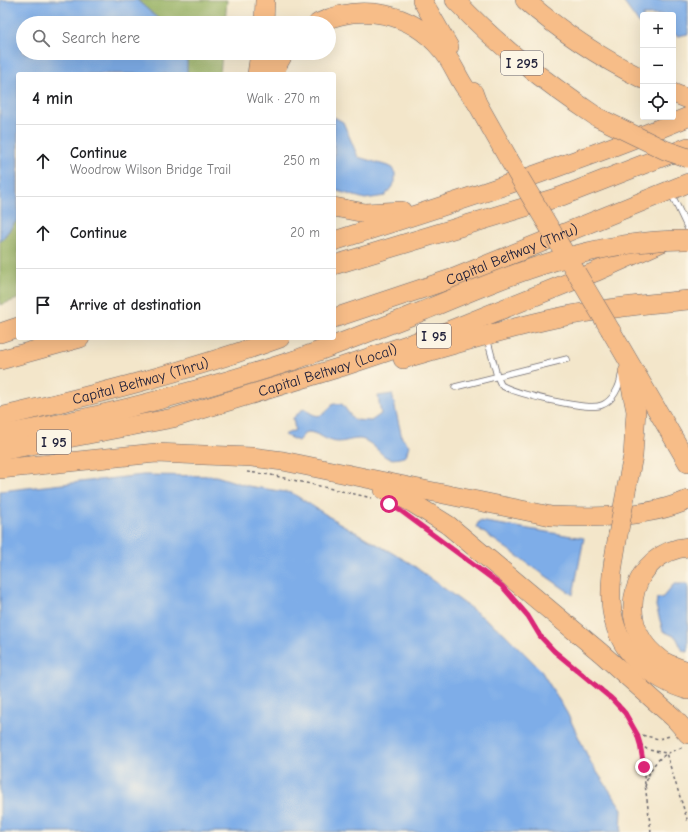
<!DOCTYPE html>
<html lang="en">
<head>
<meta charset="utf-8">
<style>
  :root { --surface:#fff; --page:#f2f2f2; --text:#202124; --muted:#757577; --line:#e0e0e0 }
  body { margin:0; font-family:"Comic Neue",sans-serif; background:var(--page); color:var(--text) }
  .controls { position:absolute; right:12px; top:12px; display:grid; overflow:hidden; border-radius:4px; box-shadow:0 4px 16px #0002 }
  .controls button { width:36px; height:36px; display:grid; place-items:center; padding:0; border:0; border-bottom:1px solid var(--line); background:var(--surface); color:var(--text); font:20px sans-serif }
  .stop { position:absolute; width:12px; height:12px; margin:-9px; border:3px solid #db2777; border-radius:50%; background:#fff }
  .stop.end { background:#db2777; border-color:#fff; box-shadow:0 1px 4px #0008 }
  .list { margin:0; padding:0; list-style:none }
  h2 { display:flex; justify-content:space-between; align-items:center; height:52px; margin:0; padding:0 16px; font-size:17px }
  h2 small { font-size:13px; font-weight:400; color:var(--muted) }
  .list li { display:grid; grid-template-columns:26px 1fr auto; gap:12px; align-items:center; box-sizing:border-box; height:72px; padding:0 16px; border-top:1px solid var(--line) }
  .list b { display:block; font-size:15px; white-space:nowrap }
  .list p { margin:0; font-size:13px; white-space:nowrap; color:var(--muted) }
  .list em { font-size:13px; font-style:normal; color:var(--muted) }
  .icon { flex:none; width:22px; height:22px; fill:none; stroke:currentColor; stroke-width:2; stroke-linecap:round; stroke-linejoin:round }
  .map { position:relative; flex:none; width:688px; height:832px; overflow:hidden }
  .search { position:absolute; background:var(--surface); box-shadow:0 4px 16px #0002; left:16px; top:16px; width:320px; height:44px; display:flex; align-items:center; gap:10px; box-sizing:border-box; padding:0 14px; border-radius:22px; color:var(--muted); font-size:15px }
  .panel { position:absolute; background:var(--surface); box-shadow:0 4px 16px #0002; left:16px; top:72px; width:320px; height:268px; border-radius:4px }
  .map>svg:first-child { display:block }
</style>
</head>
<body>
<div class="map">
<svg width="688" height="832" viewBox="0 0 688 832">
  <rect width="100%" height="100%" fill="#fcf5e5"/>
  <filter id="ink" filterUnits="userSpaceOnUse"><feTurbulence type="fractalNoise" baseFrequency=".025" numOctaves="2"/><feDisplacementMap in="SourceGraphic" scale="8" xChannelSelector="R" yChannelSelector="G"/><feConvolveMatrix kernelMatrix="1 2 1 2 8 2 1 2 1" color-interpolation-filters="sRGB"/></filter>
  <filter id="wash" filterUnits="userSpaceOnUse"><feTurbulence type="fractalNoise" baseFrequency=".012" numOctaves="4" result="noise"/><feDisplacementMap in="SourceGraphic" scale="16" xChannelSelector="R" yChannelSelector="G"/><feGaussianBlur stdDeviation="0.9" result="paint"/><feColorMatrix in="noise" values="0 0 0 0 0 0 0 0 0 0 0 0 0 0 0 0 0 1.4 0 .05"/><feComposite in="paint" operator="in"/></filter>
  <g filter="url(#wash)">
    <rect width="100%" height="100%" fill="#f3e6ca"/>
    <g fill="#98b265" stroke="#5d6a50">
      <path d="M137,0h90l-2,23h-62z"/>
      <path d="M187,53h35l-2,21h-33z"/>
      <path d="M18,219v80l-18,6v-63z"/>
    </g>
    <g fill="#7eade8" stroke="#506892">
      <path d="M0,0h137l26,23h-140v30h164v21h-169v145l-18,23z"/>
      <path d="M622,0h66v34l-10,2 -5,-3v-18h-30v10h-3z"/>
      <path d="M334,117l9,5 15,35 33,10 4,6v9l-10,14 -20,3 -31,-9z"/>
      <path d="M392,394l10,44 7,7 -3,11c-24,9 -23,-6 -40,-15 -8,-5 -19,1 -28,1 -12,0 -21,-11 -32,-10l-8,9 -14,-6 11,-5 -2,-12 11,-10c13,12 19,9 29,-4h9l12,16 17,1 10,-7 -3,-18z"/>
      <path d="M143,475l73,1 32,10 44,7 44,28 74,42 94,70 36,36 27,44 24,50 31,46 -1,23h-621v-341z"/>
      <path d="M479,521l105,17 -11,57 -97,-68z"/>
      <path d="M674,584h14v68l-5,-1 -7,-14 -13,-6 -7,-25 1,-8h5z"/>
    </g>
  </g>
  <g filter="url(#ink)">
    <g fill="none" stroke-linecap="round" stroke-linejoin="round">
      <defs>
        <g id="service">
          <path d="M671,193l17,36"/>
          <path d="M487,338l10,38 4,9c14,9 87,26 101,20 11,-4 18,-19 19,-29"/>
          <path d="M455,387l112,-28"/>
        </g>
        <g id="motorway">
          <path d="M422,0l27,47"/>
          <path d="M455,0c43,46 90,82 142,117"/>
          <path d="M525,0c35,31 76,58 118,79"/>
          <path d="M264,23l1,-23"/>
          <path d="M318,23c43,-20 93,-11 123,26 10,10 15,25 23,37 4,6 9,11 13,17"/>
          <path d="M257,74l3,-21"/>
          <path d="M272,74l12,-21"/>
          <path d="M473,92l4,11 31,55"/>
          <path d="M673,93l15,6"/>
          <path d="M334,207l31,6 37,-2"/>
          <path d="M334,241c120,-38 238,-76 354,-124"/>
          <path d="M334,265l228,-69 126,-49"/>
          <path id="s1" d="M334,318l120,-40 234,-95"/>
          <path d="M611,331l77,132"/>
          <path d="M0,333l18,-6"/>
          <path d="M403,359c50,-14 101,-30 153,-41 43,-9 88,-14 132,-18"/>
          <path d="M0,360l80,-22"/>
          <path id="s2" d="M0,417c94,-22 189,-46 280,-79"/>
          <path d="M0,435c101,-17 198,-44 295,-75"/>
          <path id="s3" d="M0,451l173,-33 168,-51 102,-34 152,-61 67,-30"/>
          <path d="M0,469l156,-16 96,4 31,4 268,55c43,2 96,2 137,-16"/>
          <path d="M627,486l6,-30 3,-45 -8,-39"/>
          <path d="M384,490l27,12 37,23 153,128 73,65 14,16"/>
          <path d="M618,535c-8,46 -17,91 20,127 15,13 31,23 50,28"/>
          <path d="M688,547c-55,5 -74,73 -33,108 9,9 21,12 33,16"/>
        </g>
      </defs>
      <use href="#service" stroke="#6b676d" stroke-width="7"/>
      <use href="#motorway" stroke="#6b676d" stroke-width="20"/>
      <g stroke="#6b676d" stroke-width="1.5" stroke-dasharray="3 3" stroke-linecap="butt">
        <path d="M247,472l24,3 101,23"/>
        <path d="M420,525l52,39"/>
        <path d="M517,602c14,16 23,35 38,49 22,21 51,37 70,61 4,7 8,15 12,22l22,5 11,-3"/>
        <path d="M637,734l3,10 11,88"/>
        <path d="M640,744l8,6 18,3 22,69"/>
        <path d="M645,787c6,-25 16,-33 39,-40"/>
      </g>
      <use href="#service" stroke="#fff" stroke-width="5.5"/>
      <use href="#motorway" stroke="#f7bd88" stroke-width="19"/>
      <defs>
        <g id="motorway-bridge">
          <path d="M597,117l68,33 23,8"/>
          <path d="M508,158l103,173"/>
          <path d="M295,360c43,-16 86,-32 128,-49 86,-36 170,-72 265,-71"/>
          <path d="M618,535l9,-49"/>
        </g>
      </defs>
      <use href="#motorway-bridge" stroke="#6b676d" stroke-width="20" stroke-linecap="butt"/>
      <use href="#motorway-bridge" stroke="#f7bd88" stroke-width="19"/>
    </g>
  </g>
  <g fill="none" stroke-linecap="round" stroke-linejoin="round" filter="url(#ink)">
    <path stroke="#db2777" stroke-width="5" d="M389,504l12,7 101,75 26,30 12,20 14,15 58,48 13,14 12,21 3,10 4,23"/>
  </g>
  <g text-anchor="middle" stroke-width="3" stroke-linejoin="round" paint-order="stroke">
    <g fill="#fcf5e5" stroke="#63616e" stroke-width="1">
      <rect x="501" y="51" width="42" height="24" rx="3"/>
      <rect x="417" y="324" width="34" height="24" rx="3"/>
      <rect x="37" y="430" width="34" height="24" rx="3"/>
    </g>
    <g font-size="14" font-weight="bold" fill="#22223b">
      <text x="522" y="68">I 295</text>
      <text x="434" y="341">I 95</text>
      <text x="54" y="447">I 95</text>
    </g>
    <g font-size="15" fill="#22223b" stroke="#fcf5e5">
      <text dy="5" stroke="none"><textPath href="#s1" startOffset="189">Capital Beltway (Thru)</textPath></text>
      <text dy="5" stroke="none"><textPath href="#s3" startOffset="338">Capital Beltway (Local)</textPath></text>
      <text dy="5" stroke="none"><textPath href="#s2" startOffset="145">Capital Beltway (Thru)</textPath></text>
    </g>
  </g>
</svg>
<div class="controls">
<button>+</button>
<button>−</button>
<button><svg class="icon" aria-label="locate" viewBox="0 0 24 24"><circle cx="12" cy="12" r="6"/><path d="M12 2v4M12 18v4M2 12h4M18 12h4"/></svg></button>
</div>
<div class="stop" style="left:389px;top:504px"></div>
<div class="stop end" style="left:644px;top:767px"></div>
<div class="search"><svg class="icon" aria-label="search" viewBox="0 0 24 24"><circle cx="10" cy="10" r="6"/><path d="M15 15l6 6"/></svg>Search here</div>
<section class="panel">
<h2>4 min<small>Walk · 270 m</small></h2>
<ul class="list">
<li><svg class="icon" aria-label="ahead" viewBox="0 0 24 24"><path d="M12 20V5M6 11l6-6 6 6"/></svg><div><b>Continue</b><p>Woodrow Wilson Bridge Trail</p></div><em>250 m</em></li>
<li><svg class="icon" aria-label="ahead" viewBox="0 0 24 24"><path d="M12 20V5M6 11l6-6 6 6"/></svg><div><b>Continue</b></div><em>20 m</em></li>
<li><svg class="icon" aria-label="arrive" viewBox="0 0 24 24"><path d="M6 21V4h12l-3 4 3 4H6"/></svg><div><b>Arrive at destination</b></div></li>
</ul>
</section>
</div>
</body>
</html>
